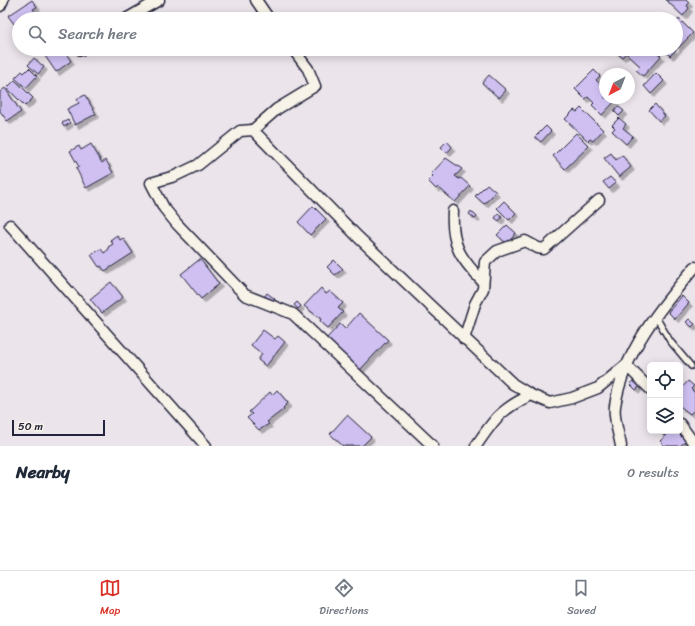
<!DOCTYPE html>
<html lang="en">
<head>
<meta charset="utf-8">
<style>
  :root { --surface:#fff; --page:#f2f2f3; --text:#1f2937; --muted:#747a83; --line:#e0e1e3; --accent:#d93025 }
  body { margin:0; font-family:Sriracha,sans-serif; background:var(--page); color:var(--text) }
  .controls { position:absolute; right:12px; bottom:12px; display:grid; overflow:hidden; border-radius:6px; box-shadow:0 2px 10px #0003 }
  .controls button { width:36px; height:36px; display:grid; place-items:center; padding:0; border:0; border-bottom:1px solid var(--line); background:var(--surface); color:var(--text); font:20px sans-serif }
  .compass { position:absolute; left:599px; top:68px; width:36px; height:36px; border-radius:50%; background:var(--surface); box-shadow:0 2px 10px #0003; rotate:222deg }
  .scale { position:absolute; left:12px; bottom:10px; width:93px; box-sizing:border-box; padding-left:4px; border:2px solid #22223b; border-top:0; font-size:11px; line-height:14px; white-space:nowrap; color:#22223b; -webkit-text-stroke:3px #f7f3e8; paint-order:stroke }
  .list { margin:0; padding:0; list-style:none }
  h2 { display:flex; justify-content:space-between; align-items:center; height:52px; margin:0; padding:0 16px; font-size:17px }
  h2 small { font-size:13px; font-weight:400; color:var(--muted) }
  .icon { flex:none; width:22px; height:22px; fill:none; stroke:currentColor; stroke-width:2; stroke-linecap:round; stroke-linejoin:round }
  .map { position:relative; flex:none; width:695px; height:446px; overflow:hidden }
  .search { position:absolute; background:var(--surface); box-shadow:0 2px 10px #0003; left:12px; right:12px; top:12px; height:44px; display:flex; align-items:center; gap:10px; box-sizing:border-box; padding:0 14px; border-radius:22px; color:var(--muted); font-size:15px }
  .sheet { height:124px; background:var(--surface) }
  nav { display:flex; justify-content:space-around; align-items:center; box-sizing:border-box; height:56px; border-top:1px solid var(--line); background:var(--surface); font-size:11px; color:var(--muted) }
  nav a { display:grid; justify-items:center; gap:2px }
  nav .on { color:var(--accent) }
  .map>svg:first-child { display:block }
</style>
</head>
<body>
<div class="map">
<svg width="695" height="446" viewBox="0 0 695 446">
  <defs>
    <filter id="shadow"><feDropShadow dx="3.5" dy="3.5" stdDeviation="0" flood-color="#0004"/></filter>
  </defs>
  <rect width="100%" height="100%" fill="#ebe4eb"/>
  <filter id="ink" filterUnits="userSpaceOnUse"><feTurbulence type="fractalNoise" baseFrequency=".025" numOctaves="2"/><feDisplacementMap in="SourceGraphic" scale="8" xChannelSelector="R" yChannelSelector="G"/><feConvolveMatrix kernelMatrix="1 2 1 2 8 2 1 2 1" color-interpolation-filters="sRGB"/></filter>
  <g filter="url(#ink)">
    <g fill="#cfc0f1" stroke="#22223b" filter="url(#shadow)">
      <path d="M32,0l5,7 -4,2 7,10h-21l-1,10 -10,-13z"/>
      <path d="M666,0h20l3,3 -2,3 2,2 -6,8z"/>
      <path d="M679,19l14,14 -23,23 -7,-7h13v-27z"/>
      <path d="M48,49h15l8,12 -15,11 -13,-19z"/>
      <path d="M618,49h35l8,7 -18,20 -7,-6 4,-4 -14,-13 -4,4 -7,-5z"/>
      <path d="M34,58l10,9 -6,7 -10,-9z"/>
      <path d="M29,68l8,8 -11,12 -11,-10 7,-7 2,2z"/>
      <path d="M594,70l6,6 -4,4 9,9v9h13l-16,17 -10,-10 2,-2 -6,-6 -3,2 -10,-10z"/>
      <path d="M656,73l8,8 -13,13 -7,-8z"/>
      <path d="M489,75l17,15 -7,8 -17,-15z"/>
      <path d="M15,80l18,18 -8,8 -18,-18z"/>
      <path d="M5,88l16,24 -14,9 -7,-10v-19z"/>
      <path d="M85,95l11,19 -21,11 -8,-16 12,-6 -2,-4z"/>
      <path d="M655,104l10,12 -6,5 -10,-11z"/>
      <path d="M618,106l6,5 -5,5 -5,-5z"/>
      <path d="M581,108l22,22 -10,11 -3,-2 -2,2 -23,-22 9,-9 3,2z"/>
      <path d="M619,118l7,6 -3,4 10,8 -7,8 -14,-13 3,-3 -3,-3z"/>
      <path d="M68,120l2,3 -6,4 -2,-4z"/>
      <path d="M546,126l5,5 -10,11 -6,-5z"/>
      <path d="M576,133l13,13 -24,23 -12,-13z"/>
      <path d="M447,141l5,6 -5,6 -6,-6z"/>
      <path d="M91,144l11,19 4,-3 7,13 -27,15 -10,-20 3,-1 -9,-16 9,-5 2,4z"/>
      <path d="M611,153l5,7 6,-5 9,12 -12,10 -15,-19z"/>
      <path d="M446,158l16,11 -7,7 4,3 2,-1 9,8 -15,16 -17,-15 -2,2 -8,-8 5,-5 -2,-2z"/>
      <path d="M610,177l6,6 -7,6 -6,-7z"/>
      <path d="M487,184l9,8 -12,12 -9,-8z"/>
      <path d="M504,201l12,12 -7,7 -12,-12z"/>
      <path d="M313,206l13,13 -16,16 -12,-13z"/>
      <path d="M471,211l6,6 -2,2 -6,-5z"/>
      <path d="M498,214l4,3 -3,4 -4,-3z"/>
      <path d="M507,225l9,8 -9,11 -10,-9z"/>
      <path d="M117,235l3,5 3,-2 10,15 -28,18 -4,-5 -2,1 -8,-12 10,-6 3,4 5,-4 -1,-2 5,-3 -3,-4z"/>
      <path d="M200,259l19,25 -18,15 -20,-25z"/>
      <path d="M334,260l9,9 -8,6 -8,-8z"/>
      <path d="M111,282l12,15 -21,16 -12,-14z"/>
      <path d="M321,288l5,6 4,-3 13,12 -5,5 5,4 -15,16 -8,-7 1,-2 -17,-13z"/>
      <path d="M267,293l8,6 -4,5 -7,-7z"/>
      <path d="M682,296l7,7 -14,16 -7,-7z"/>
      <path d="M297,302l4,4 -3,3 -4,-4z"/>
      <path d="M359,313l29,27 -28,30 -34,-31 14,-15 5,5z"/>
      <path d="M689,319l6,5 -3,3 -6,-5z"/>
      <path d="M263,330l12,9 3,-3 7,6 -19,24 -8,-6 4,-6 -11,-9z"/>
      <path d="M635,380l6,5 -5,5 -6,-6z"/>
      <path d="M688,381l6,5 -3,3 4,4v16l-5,5 -9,-7 -1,1v-18z"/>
      <path d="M277,390l11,13 -5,5 1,1 -17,13 2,2 -10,6 -12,-12 5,-4 -3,-2 21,-20 2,3z"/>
      <path d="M347,415l24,22 -9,9h-19l-13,-12z"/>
      <path d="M659,431h10l-5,5z"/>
      <path d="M671,431h6l9,10 -6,5h-15l-5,-5z"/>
    </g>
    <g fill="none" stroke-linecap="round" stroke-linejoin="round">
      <defs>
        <path id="lane" d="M656,317l14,24 21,25"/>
        <g id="street">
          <path d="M256,0l13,19"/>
          <path d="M0,6l3,-6"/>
          <path d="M126,19l33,-19"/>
          <path d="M81,50l1,-1"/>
          <path d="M253,130l24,-21 38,-23 -7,-17 -15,-20"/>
          <path d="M453,211c-2,34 7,47 30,71"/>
          <path d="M10,225l196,221"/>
          <path d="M464,339l11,-35 8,-15 2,-27 12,-11 28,-10 13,7 6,1 55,-49"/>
          <path d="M680,424l15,21"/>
          <path d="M433,446l-140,-132 -48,-19 -68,-71 -13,-16 -13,-25 24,-7 23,-11 42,-34 13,-1 105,107 155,147 18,11 19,8 22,-5 26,-10 28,-23 24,24"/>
          <path d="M476,446c18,-27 25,-37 55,-51"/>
          <path d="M621,446c-2,-12 -8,-28 -6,-40 8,-54 46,-99 80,-139"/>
        </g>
      </defs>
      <use href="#lane" stroke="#22223b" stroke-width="8"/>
      <use href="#street" stroke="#22223b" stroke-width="13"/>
      <use href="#lane" stroke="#f7f3e8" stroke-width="5"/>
      <use href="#street" stroke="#f7f3e8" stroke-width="10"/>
    </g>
  </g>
</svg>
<div class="controls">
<button><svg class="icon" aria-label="locate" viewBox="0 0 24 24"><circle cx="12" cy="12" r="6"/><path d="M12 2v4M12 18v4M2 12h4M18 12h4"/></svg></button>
<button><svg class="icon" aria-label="layers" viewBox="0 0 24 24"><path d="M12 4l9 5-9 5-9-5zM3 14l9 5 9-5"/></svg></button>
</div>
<svg class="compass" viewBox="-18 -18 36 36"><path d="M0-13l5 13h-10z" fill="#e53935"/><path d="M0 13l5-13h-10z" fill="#747a83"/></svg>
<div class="scale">50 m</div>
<div class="search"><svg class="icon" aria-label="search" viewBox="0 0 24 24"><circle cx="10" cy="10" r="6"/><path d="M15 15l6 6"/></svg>Search here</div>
</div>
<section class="sheet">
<h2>Nearby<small>0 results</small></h2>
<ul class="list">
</ul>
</section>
<nav>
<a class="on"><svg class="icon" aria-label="map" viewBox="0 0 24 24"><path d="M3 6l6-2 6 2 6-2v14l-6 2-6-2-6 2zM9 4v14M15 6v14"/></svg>Map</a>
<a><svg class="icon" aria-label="directions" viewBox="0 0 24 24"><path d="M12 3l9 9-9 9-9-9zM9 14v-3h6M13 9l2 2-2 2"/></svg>Directions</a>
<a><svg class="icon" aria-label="saved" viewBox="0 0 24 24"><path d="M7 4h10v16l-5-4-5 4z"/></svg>Saved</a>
</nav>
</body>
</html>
